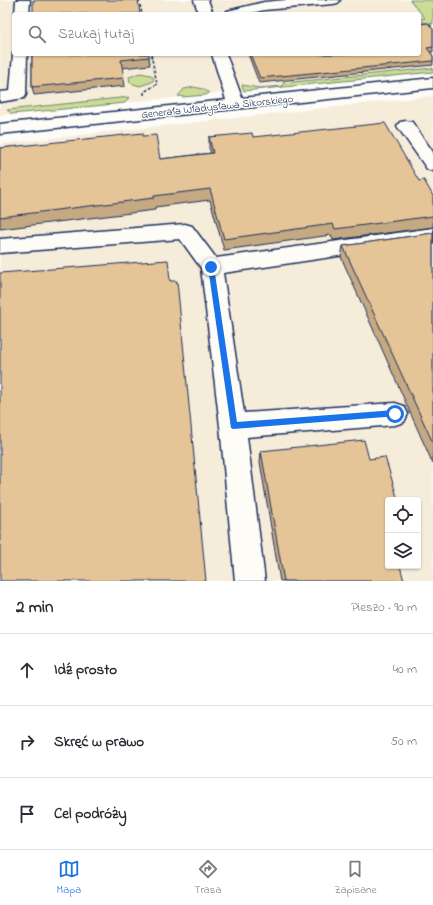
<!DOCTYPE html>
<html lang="pl">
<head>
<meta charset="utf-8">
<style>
  :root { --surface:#fff; --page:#f2f2f3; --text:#2b2b33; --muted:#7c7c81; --line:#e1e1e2; --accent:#1a73e8 }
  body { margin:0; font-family:"Indie Flower",sans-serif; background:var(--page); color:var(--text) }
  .controls { position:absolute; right:12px; bottom:12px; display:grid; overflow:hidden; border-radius:4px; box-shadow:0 1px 3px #0004 }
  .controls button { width:36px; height:36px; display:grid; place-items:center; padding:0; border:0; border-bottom:1px solid var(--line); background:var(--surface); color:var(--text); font:20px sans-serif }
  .stop { position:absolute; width:12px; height:12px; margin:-9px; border:3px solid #1a73e8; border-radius:50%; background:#fff }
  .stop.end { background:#1a73e8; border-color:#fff; box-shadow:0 1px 4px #0008 }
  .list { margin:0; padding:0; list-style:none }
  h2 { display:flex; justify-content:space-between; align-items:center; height:52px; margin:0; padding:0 16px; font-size:17px }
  h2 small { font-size:13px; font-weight:400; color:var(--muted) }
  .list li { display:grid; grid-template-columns:26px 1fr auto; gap:12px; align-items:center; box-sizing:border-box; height:72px; padding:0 16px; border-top:1px solid var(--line) }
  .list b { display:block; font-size:15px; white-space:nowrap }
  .list em { font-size:13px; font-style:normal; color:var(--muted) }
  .icon { flex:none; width:22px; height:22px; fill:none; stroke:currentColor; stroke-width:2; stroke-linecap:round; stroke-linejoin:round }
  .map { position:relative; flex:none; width:433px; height:581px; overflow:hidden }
  .search { position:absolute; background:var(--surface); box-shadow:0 1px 3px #0004; left:12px; right:12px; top:12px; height:44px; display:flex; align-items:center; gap:10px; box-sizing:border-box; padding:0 14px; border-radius:4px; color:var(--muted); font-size:15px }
  .sheet { height:268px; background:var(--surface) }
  nav { display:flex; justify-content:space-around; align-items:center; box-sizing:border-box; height:56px; border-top:1px solid var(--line); background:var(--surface); font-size:11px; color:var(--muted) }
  nav a { display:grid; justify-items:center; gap:2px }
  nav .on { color:var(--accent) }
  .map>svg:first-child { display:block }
</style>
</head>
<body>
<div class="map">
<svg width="433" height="581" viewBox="0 0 433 581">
  <rect width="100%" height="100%" fill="#fdfcf7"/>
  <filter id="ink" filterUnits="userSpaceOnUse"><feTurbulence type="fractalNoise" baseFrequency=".025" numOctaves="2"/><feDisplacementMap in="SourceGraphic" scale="8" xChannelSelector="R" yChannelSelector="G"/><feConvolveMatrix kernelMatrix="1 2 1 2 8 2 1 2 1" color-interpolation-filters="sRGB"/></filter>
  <g filter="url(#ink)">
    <g fill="#f6ecda" fill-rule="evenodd">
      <path d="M0,0h433v72l-433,43zM14,14h405v40h-405z"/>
      <path d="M433,96v485h-433v-437zM388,500h30v66h-30z"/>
    </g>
    <g fill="#cadd92" stroke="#728678">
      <path d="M410,0h23v24l-14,-3v-2l6,-1z"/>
      <path d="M433,68v4l-189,19 -2,-6 17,3 24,-2v-3z"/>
      <path d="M140,73l11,2 3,4 -2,3 -12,4 -10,-3 -1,-6z"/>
      <path d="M194,87l9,2 6,4 -3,2 -23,2 -5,-1 6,-7z"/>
      <path d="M129,97l-4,6 -113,11 -5,-4z"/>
    </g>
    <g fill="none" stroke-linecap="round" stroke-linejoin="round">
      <defs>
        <g id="minor">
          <path d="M16,0h14l-1,14h-14z"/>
          <path d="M194,0h14l5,14h-14z"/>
          <path d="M286,0h54l-2,3 -5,1 -69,6 -16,4h-23l2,-3 37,-9z"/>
          <path d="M14,52v2h13l-1,41 -2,3 -24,4v-10l10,-1 3,-37z"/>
          <path d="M212,54h14l16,44 191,-20v10l-433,46v-10l226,-24z"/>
          <path d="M406,121l6,1 21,30v19l-6,-2 -30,-43 3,-4z"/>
          <path d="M185,224l7,2 24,32 217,-30v14l-210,31 21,140 151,-10 9,3 4,8 -4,8 -9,3 -148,12 18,144h-30l-15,-155 -19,-158 -21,-29 -180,14v-14z"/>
        </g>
      </defs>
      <use href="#minor" stroke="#1b2f5e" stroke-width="3"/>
      <g stroke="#1b2f5e" stroke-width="1.5" stroke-dasharray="3 2" stroke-linecap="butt">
        <path d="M139,0l3,14"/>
        <path d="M419,22l14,4"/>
        <path d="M144,95v-3l13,-8 -6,-30"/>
      </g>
      <use href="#minor" fill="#fdfcf7" fill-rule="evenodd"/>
    </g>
    <g fill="#c5a982" stroke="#1b2f5e">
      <path d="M433,29v23h-3l3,4v9l-174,18 -11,-29h171z"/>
      <path d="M32,54l117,3 1,8 -28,3 3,18 -91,9 -2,-8z"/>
      <path d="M143,136l17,23 51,-6 -2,-5v-11h44l166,44 14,15v31l-100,13 -2,-5 -107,15 -14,-50 -55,7v3l-155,19v-81z"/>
      <path d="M433,233v231l-92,-207 2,-11z"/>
      <path d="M261,451l127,49v66l16,15h-124l-20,-119z"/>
    </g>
    <g fill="#e5c597" stroke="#1b2f5e">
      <path d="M33,0h105l2,14h-107z"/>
      <path d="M428,23l5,6v18l-6,1 6,8v5l-173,17 -10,-24h169v-30z"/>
      <path d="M32,54h117v3l-28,3 3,18 -92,9z"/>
      <path d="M385,123l34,58 5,-1 9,16v20l-98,13 -2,-5 -109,15 -14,-50 -56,7v2l-154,19v-69l143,-15v3l13,-1 4,24 53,-6 -4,-16 43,-4 1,4z"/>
      <path d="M433,233v210l-90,-197z"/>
      <path d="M168,260l2,21h7l29,300h-206v-308z"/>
      <path d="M364,440l5,19 16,-2 13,43h-10v66h12l4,15h-120l-23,-130z"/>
    </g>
  </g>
  <path fill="#1a73e8" d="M211,264l3,3 23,155 158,-12 3,1v5l-165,13 -2,-1 -23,-161z"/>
  <g text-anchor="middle" stroke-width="3" stroke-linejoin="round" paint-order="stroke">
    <g font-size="11" fill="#1b2f5e" stroke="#fdfcf7">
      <text transform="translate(217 106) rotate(-6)" y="4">Generała Władysława Sikorskiego</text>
    </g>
  </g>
</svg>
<div class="controls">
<button><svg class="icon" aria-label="locate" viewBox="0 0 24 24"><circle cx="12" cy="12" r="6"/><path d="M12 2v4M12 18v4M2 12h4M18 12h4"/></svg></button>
<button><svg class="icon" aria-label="layers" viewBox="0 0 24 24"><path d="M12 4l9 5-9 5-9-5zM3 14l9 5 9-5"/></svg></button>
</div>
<div class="stop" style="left:395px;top:414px"></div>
<div class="stop end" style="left:211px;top:267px"></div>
<div class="search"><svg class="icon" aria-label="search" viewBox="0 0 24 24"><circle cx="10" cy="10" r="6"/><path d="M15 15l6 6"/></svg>Szukaj tutaj</div>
</div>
<section class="sheet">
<h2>2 min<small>Pieszo · 90 m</small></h2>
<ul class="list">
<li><svg class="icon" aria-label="ahead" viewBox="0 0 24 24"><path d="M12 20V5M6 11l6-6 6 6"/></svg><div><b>Idź prosto</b></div><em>40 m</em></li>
<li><svg class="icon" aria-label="right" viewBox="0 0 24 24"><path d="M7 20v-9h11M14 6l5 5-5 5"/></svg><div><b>Skręć w prawo</b></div><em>50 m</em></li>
<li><svg class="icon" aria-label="arrive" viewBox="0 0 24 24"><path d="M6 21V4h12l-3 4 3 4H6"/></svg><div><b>Cel podróży</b></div></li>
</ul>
</section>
<nav>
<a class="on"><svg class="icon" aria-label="map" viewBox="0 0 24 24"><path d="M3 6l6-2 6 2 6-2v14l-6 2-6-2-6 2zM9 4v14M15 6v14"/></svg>Mapa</a>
<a><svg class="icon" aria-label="directions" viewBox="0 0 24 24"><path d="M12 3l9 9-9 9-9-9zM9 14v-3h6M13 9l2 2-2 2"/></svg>Trasa</a>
<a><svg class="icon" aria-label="saved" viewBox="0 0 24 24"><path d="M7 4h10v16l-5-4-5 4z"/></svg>Zapisane</a>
</nav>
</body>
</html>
